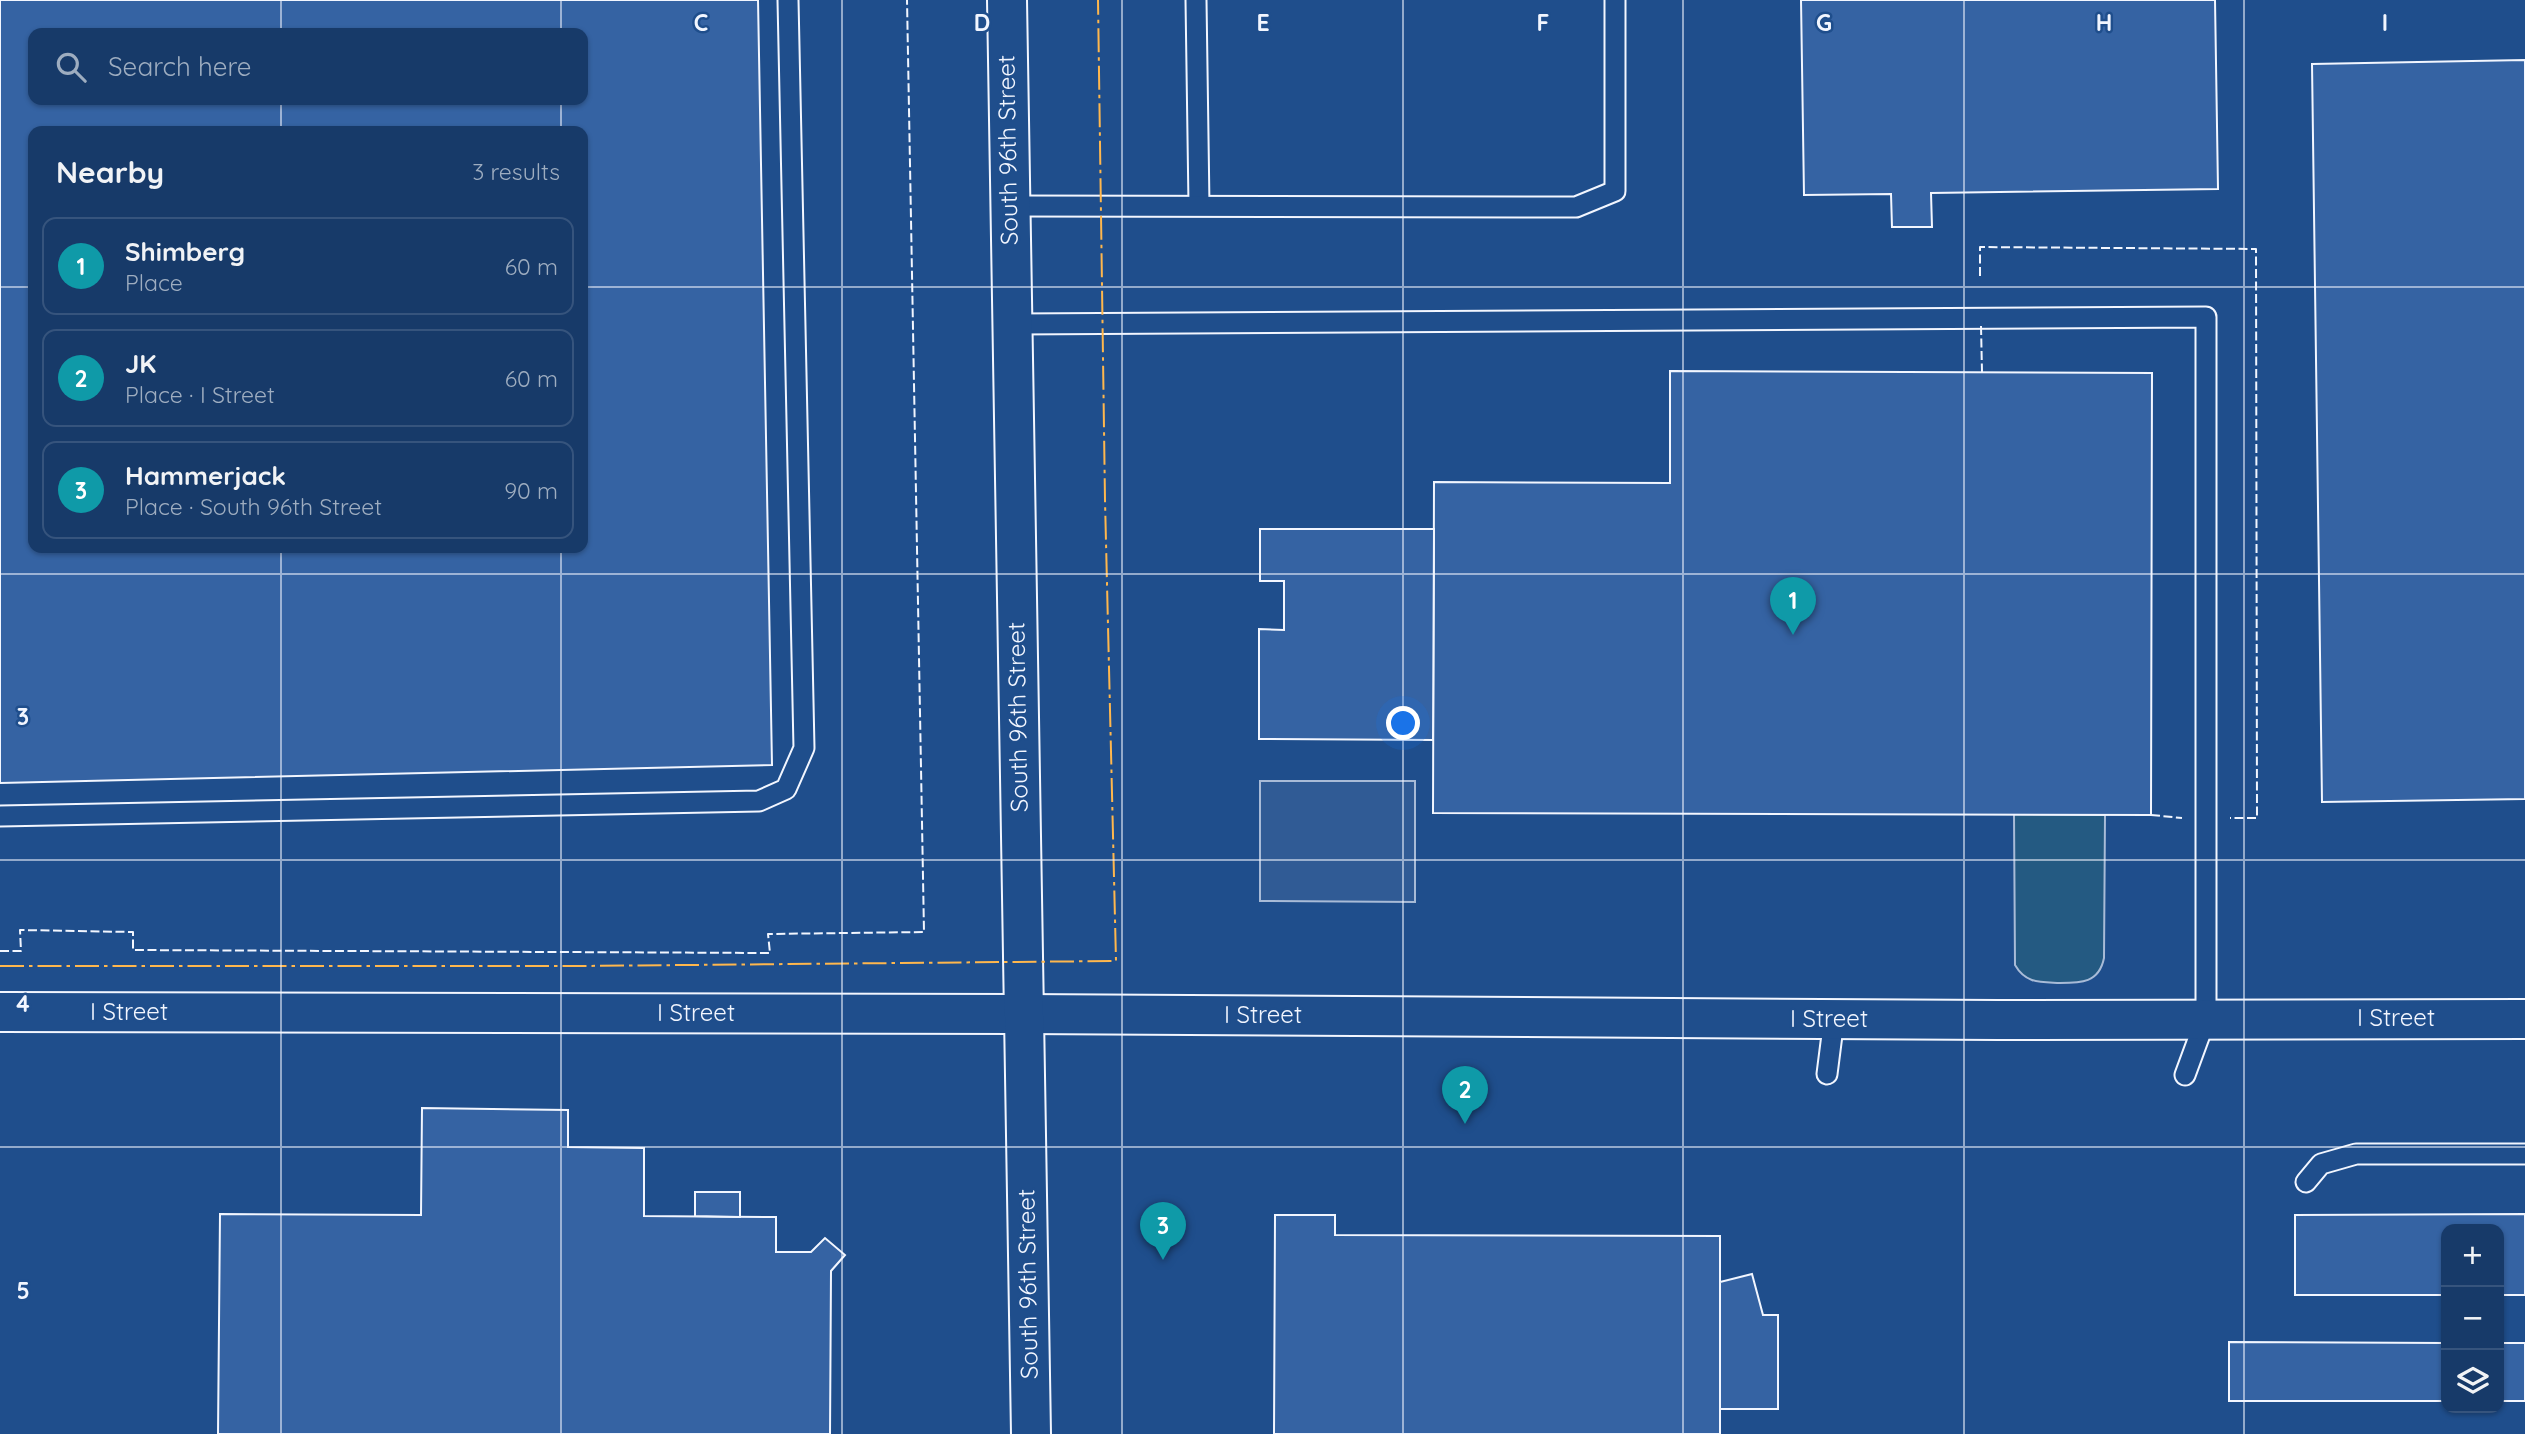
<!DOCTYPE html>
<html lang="en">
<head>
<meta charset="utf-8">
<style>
  :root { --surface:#173a69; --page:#20416f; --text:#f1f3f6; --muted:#9eadc0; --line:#36547d; --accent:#ffb74d }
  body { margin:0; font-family:Quicksand,sans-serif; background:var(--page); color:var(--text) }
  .controls { position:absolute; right:21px; bottom:21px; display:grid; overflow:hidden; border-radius:14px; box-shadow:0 2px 5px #0004 }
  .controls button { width:63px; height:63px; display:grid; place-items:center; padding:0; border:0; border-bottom:2px solid var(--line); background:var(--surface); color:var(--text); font:35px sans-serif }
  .you { position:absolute; left:1404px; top:724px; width:24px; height:24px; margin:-18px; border:5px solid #fff; border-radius:50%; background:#1a73e8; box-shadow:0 0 0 10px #1a73e833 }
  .badge { display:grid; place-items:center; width:46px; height:46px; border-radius:50%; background:var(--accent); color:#fff; font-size:23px; font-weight:700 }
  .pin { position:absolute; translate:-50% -58px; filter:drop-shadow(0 2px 4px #0008) }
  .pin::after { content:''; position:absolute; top:37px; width:24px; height:21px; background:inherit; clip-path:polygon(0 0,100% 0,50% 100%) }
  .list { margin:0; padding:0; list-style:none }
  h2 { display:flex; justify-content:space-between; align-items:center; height:91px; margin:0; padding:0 28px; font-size:30px }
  h2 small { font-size:23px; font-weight:400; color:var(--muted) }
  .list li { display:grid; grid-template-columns:46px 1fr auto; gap:21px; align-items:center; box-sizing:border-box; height:98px; margin:0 14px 14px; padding:0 14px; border:2px solid var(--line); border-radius:14px }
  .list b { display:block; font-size:26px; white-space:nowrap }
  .list p { margin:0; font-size:23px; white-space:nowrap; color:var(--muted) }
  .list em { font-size:23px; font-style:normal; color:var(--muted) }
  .icon { flex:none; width:38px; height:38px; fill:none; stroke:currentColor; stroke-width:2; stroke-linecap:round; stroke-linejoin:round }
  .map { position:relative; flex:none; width:2525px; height:1434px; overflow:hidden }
  .search { position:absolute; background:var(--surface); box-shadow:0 2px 5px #0004; left:28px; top:28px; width:560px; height:77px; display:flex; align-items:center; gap:18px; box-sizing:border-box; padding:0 24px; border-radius:14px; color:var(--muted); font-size:26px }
  .panel { position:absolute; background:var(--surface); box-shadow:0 2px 5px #0004; left:28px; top:126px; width:560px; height:427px; border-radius:14px }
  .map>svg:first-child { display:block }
</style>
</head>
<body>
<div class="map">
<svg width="2525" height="1434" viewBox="0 0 2525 1434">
  <rect width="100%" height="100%" fill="#1f4e8c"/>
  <path fill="#245a82" stroke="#a8bbd7" stroke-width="2" d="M2014,814l91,1 -1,143c-5,25 -23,25 -44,25 -19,-1 -34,1 -45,-18z"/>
  <path fill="#305b95" stroke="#a8bbd7" stroke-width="2" d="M1260,781h155v121l-155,-1z"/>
  <g fill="#3563a3" stroke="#f2f6ff" stroke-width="2" fill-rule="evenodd">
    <path d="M0,0h758l14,765 -772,18zM33,33h550v67h-550zM33,131h550v417h-550z"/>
    <path d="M1801,0h414l3,189 -287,4 1,34h-40l-1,-33 -87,1z"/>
    <path d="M2525,60v739l-203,3 -10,-738z"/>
    <path d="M1670,371l482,2 -1,442 -718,-2 1,-331 236,1z"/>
    <path d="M1260,529h174l-1,211 -174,-1v-110l25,1v-49h-24z"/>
    <path d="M422,1108l146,2v37l76,1v68l132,1v35h35l14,-14 20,17 -14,16 -1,163h-612l2,-220 201,1z"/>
    <path d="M695,1192h45v25l-45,-1z"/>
    <path d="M2525,1214v81h-26v-66h-53v66h-151v-80z"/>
    <path d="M1275,1215h60v20l385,1v198h-446z"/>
    <path d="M1752,1274l11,41h15v94h-58v-127z"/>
    <path d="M2229,1342l217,1v58h-217z"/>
    <rect x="2499" y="1343" width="26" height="58"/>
  </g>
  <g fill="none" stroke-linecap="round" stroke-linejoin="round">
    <defs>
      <g id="lane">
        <path d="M1196,0l3,205"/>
        <path d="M1009,206l567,1 39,-16v-191"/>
        <path d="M1011,324l1195,-7v701l-21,57"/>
        <path d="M0,816l759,-15 27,-12 18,-41 -16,-748"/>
        <path d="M1827,1074l7,-55"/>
        <path d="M2306,1182l15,-18 35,-10h169"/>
      </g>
      <path id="street" d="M0,1012l1023,2 975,6 527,-1"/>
      <path id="secondary" d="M1007,0l24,1434"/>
    </defs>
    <use href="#lane" stroke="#f2f6ff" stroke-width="23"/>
    <use href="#street" stroke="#f2f6ff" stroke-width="42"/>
    <use href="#secondary" stroke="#f2f6ff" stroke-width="42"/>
    <use href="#lane" stroke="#1f4e8c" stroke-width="19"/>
    <use href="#street" stroke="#1f4e8c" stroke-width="38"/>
    <use href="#secondary" stroke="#1f4e8c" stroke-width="38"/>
    <g stroke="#f2f6ff" stroke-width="2" stroke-dasharray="9 3.5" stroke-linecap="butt">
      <path d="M1980,276v-29l276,2 1,569h-27"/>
      <path d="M1981,326l1,46"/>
      <path d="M2151,815l31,3"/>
      <path d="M0,951h21l-1,-21 113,2v18l637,3 -2,-19 156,-2 -17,-932"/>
    </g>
    <path stroke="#ffb74d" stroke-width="2" stroke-dasharray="24 5 3.5 5" stroke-linecap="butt" d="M0,966h581l535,-5 -11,-461 -7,-500"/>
  </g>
  <path fill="none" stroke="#f2f6ff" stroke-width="2" stroke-opacity="0.55" d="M281,0v33M561,0v33M842,0v1434M1122,0v1434M1403,0v1434M1683,0v1434M1964,0v1434M2244,0v1434M281,100v31M561,100v31M0,287h33M583,287h1942M281,548v886M561,548v886M0,574h2525M0,860h2525M0,1147h2525"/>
  <g text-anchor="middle" stroke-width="5" stroke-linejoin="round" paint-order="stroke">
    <g font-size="24" fill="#f2f6ff" stroke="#1f4e8c">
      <text transform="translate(1008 150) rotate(-91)" y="8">South 96th Street</text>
      <text transform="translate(1018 717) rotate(-91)" y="8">South 96th Street</text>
      <text x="129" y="1020">I Street</text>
      <text x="696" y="1021">I Street</text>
      <text x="1263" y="1023">I Street</text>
      <text x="2396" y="1026">I Street</text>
      <text x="1829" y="1027">I Street</text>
      <text transform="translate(1028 1284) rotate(-91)" y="8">South 96th Street</text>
    </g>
  </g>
  <g font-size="23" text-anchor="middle" font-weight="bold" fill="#f2f6ff" stroke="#1f4e8c" stroke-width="5" stroke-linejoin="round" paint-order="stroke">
    <text x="701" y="31">C</text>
    <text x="982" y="31">D</text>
    <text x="1263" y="31">E</text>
    <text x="1543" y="31">F</text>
    <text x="1824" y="31">G</text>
    <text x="2104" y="31">H</text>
    <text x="2385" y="31">I</text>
    <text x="23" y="725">3</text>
    <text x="23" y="1012">4</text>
    <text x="23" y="1299">5</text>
  </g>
</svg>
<div class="controls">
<button>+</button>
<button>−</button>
<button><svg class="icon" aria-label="layers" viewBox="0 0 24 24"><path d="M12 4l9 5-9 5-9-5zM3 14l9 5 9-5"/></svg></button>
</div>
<div class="you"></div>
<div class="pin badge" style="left:1793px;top:635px;background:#0f9aa8">1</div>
<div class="pin badge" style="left:1465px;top:1124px;background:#0f9aa8">2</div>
<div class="pin badge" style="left:1163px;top:1260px;background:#0f9aa8">3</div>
<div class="search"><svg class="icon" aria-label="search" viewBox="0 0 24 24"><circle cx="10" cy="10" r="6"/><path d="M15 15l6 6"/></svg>Search here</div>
<section class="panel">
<h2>Nearby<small>3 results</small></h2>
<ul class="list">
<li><span class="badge" style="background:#0f9aa8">1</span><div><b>Shimberg</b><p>Place</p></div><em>60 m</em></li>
<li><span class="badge" style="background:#0f9aa8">2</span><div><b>JK</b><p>Place · I Street</p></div><em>60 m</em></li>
<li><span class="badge" style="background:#0f9aa8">3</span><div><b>Hammerjack</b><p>Place · South 96th Street</p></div><em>90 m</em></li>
</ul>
</section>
</div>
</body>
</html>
